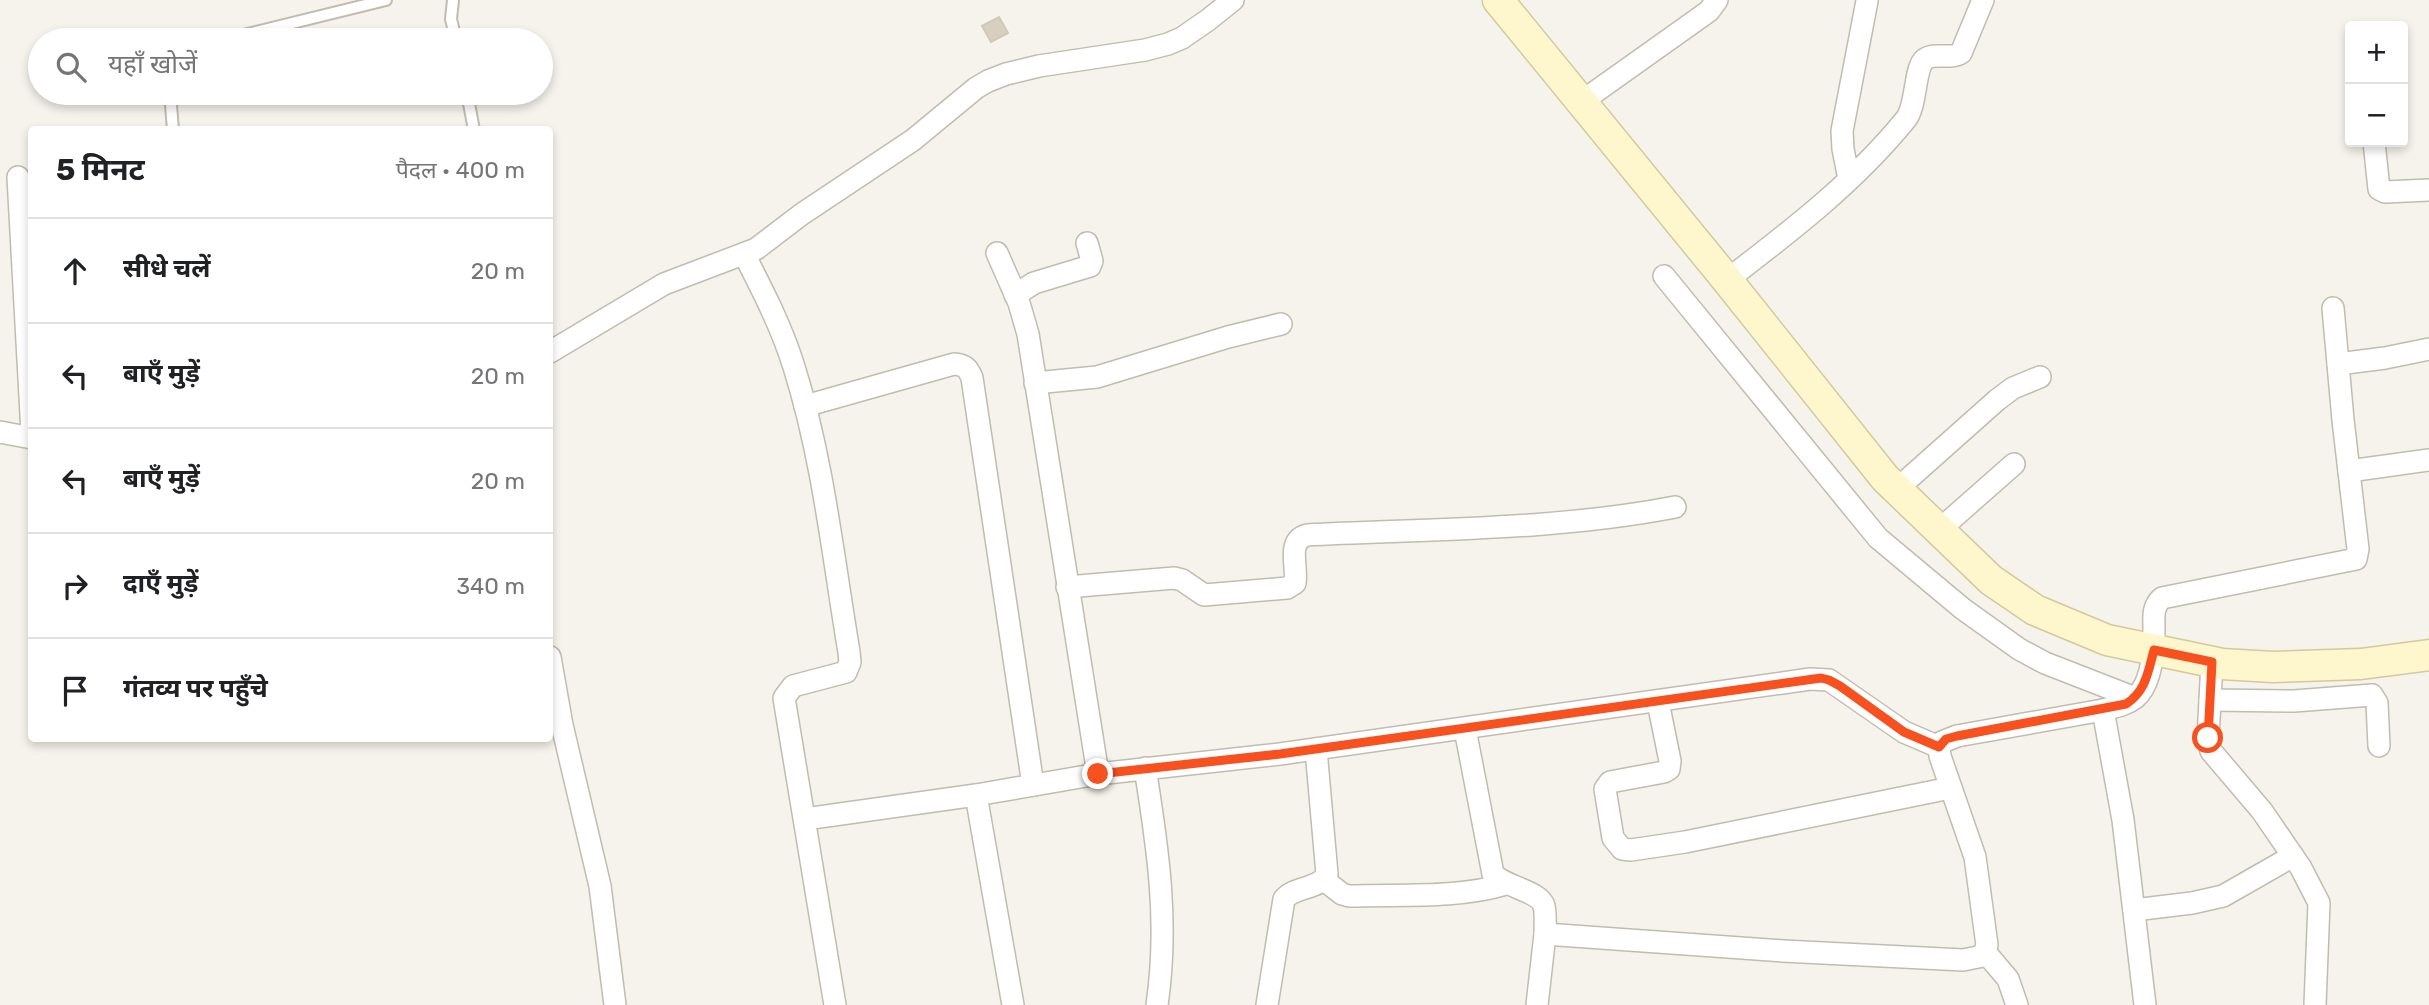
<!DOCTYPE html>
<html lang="hi">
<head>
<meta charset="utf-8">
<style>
  :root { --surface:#fff; --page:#f2f2f2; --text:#202124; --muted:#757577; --line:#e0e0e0 }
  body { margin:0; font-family:Rubik,"Noto Sans Devanagari",sans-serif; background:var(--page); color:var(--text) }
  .controls { position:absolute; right:21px; top:21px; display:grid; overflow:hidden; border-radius:7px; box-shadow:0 4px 10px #0003 }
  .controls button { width:63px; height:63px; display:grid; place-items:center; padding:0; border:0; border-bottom:2px solid var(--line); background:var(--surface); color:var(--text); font:35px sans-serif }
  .stop { position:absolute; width:21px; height:21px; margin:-16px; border:5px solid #f75120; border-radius:50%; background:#fff }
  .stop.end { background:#f75120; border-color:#fff; box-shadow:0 2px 7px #0008 }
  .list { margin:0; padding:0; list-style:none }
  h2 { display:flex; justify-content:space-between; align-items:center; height:91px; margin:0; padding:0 28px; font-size:30px }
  h2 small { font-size:23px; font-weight:400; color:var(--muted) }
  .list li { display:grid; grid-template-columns:46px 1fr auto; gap:21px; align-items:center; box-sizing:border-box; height:105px; padding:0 28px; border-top:2px solid var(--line) }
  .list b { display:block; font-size:26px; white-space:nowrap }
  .list em { font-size:23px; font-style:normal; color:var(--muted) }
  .icon { flex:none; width:38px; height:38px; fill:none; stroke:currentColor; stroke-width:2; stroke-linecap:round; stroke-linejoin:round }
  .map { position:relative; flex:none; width:2429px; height:1005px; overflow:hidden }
  .search { position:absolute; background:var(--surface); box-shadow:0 4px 10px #0003; left:28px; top:28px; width:525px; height:77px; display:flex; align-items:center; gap:18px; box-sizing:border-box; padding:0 24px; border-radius:38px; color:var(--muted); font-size:26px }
  .panel { position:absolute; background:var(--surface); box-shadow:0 4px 10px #0003; left:28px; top:126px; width:525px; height:616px; border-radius:7px }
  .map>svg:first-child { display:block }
</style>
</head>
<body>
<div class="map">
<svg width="2429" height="1005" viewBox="0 0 2429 1005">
  <rect width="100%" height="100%" fill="#f5f3eb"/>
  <path fill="#d7d0c1" stroke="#d2c8b4" stroke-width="2" d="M999,17l9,16 -17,9 -9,-16z"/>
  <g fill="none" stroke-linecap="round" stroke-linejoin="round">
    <defs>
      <g id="lane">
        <path d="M453,0l-2,19 5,21"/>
        <path d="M231,38l155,-38"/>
        <path d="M170,93l3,37"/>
        <path d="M467,93l7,37"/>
      </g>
      <g id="street">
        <path d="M1581,102l128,-91 8,-11"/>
        <path d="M2374,142l5,47 6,3 44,-2"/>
        <path d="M18,177l14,256"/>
        <path d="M1849,179l-6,-30 -1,-18 25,-130"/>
        <path d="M997,253l22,50 9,31 70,440"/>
        <path d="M744,254c19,37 38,74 50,113 29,92 39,190 55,285l1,10 -4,10 -53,14 -9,12 51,307"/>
        <path d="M1664,276l214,262 85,71 56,40 26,14 90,35"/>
        <path d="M1727,280c64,-49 128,-98 179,-161 11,-14 8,-51 19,-60 10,-7 26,1 36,-6l22,-53"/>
        <path d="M1015,295l19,-12 56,-17 2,-5 -5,-18"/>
        <path d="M550,352l114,-68 92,-35 46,-35 111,-74 63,-52 12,-7 18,-7 33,-8 106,-16 23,-6 14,-6 26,-18 25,-20"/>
        <path d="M2338,364l47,-6 44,-9"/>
        <path d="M1035,383l62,-6 131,-40 53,-13"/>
        <path d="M805,406l149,-42c11,1 14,4 18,14l61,407"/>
        <path d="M0,432l32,6"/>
        <path d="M2349,471l80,-11"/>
        <path d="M1897,489l100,-89 16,-12 27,-11"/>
        <path d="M1938,531l76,-67"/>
        <path d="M1067,587l107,-9 8,2 22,15 83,-7 8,-5c3,-17 -9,-42 12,-48 121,-6 250,-5 368,-28"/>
        <path d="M550,657l12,68 38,161 15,119"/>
        <path d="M2212,662l-4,76 3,13 51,60 39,57 18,35 -4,102"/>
        <path d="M2210,700l84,1 78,-6 5,8 2,43"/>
        <path d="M1658,702l12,59 -1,8 -5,3 -54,10 -5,7 8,49 9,11 9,1 54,-8 265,-54"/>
        <path d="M2103,710l20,110 22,185"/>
        <path d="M1465,729l28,145c12,13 47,17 51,32 2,8 1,20 1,28"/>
        <path d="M1145,768c13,81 24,155 12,237"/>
        <path d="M976,795l37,210"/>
        <path d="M805,819l171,-24 122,-21 182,-20 530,-75 19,1 75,52 35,15"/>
        <path d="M1324,880l18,14 7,2c52,-2 107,3 157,-12"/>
        <path d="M2134,910l58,-7 31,-7 70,-40"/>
        <path d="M1986,953l22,26 9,26"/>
        <path d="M1267,1005l17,-106c11,-13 35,-9 43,-25l-11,-124"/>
        <path d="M1537,1005l8,-71 238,17 180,9 20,-4 4,-11 -12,-88 -35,-101 -1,-9 3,-5 15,-6 146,-26c11,-3 23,-5 32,-12 17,-14 19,-48 19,-69 0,-12 -2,-22 8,-31l194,-39 2,-10 -15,-129 -10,-112"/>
      </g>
      <path id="secondary" d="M1498,0l229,280 158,198 106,102 44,30 72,30 115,24 51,3 88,-3 68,-9"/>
    </defs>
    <use href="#lane" stroke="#c1bcae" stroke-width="14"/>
    <use href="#street" stroke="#c1bcae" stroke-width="24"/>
    <use href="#secondary" stroke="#d4c99b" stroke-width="33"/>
    <use href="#lane" stroke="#fff" stroke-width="10"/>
    <use href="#street" stroke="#fff" stroke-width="21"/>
    <use href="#secondary" stroke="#fef6cd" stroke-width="30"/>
  </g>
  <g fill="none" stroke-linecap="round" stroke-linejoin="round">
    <path stroke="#f75120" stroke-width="9" d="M1098,774l182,-20 541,-76 8,2 11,6 64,46 35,15 7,-8 11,-3 169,-32c20,-13 22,-32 28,-54l58,12 -4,76"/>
  </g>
</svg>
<div class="controls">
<button>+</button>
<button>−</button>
</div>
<div class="stop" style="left:2208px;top:738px"></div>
<div class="stop end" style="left:1098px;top:774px"></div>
<div class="search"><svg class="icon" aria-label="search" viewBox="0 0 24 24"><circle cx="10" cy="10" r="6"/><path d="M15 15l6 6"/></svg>यहाँ खोजें</div>
<section class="panel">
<h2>5 मिनट<small>पैदल · 400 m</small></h2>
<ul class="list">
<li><svg class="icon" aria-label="ahead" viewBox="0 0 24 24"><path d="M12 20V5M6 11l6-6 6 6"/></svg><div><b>सीधे चलें</b></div><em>20 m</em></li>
<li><svg class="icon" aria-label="left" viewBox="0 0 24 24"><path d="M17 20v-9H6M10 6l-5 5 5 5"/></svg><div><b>बाएँ मुड़ें</b></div><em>20 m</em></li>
<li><svg class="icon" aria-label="left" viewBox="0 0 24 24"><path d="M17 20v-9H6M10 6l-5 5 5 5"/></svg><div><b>बाएँ मुड़ें</b></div><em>20 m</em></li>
<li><svg class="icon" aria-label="right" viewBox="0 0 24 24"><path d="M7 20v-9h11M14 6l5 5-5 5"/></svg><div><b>दाएँ मुड़ें</b></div><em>340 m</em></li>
<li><svg class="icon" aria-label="arrive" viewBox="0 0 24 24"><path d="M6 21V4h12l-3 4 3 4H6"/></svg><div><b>गंतव्य पर पहुँचे</b></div></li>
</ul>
</section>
</div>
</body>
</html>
